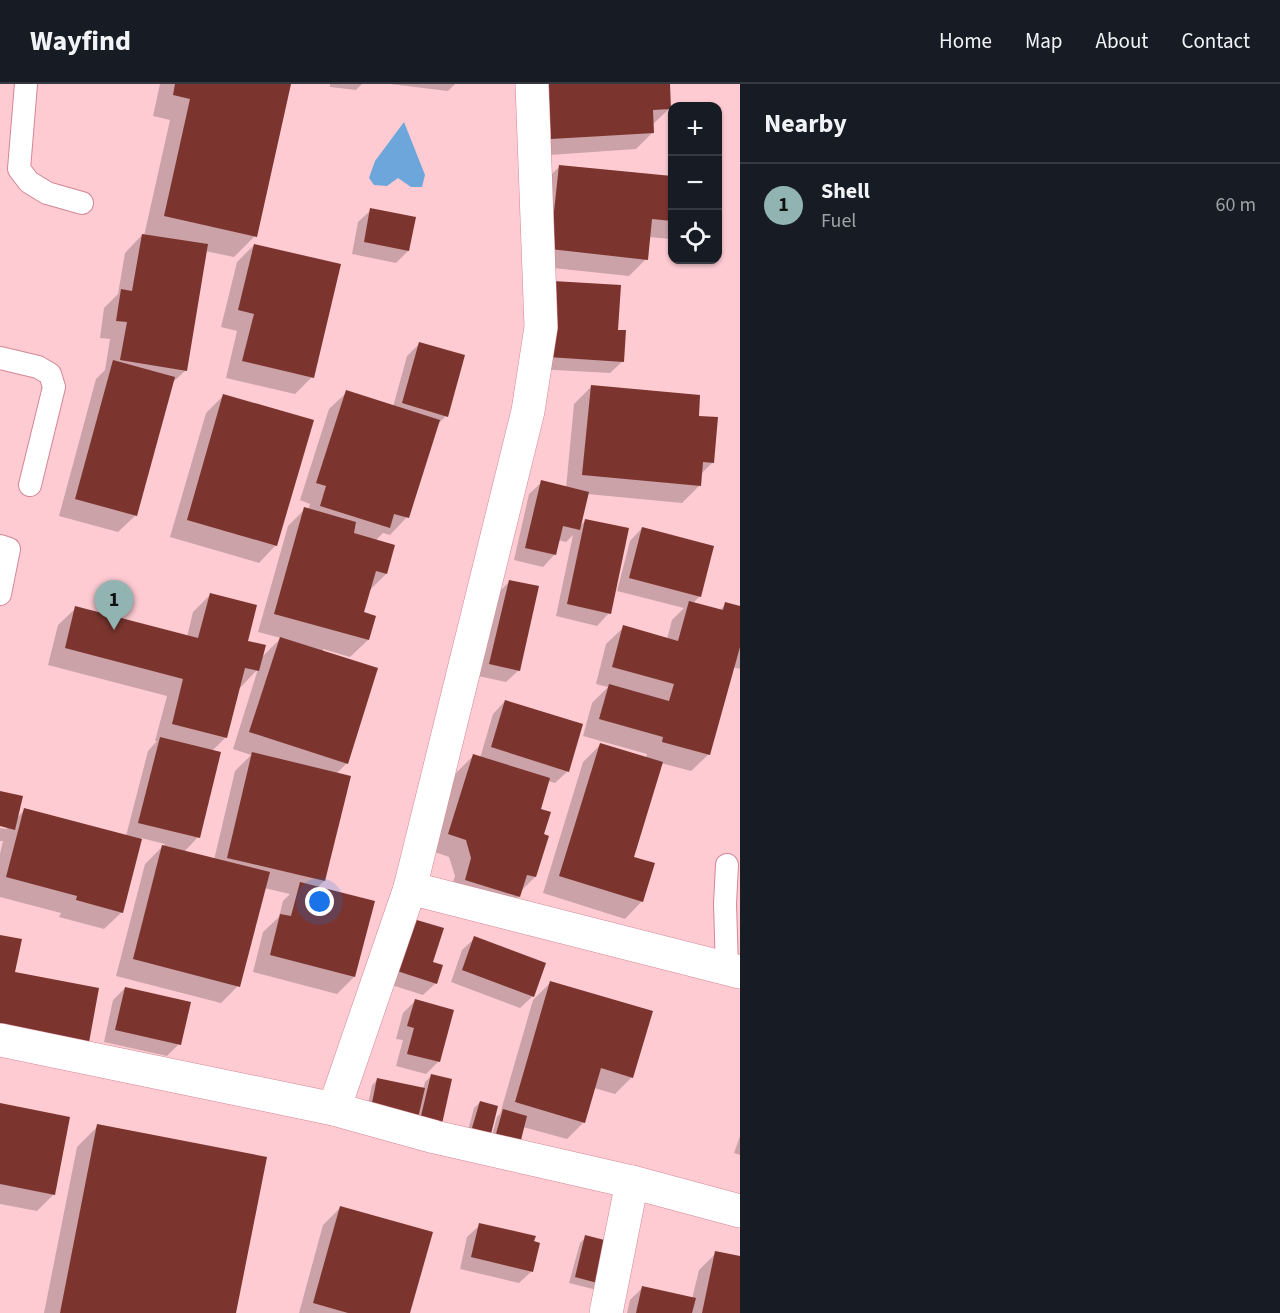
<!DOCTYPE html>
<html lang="en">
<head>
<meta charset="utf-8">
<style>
  :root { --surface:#171b24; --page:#20242c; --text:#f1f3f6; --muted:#9ea1a6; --line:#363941; --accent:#91b4b3 }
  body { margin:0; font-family:"Source Sans 3",sans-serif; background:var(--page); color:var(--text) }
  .controls { position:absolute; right:18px; top:18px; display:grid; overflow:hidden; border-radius:12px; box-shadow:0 2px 4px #0004 }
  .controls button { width:54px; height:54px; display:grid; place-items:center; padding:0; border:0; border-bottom:2px solid var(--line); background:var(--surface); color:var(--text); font:30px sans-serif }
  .you { position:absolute; left:320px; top:818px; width:21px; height:21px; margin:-15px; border:4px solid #fff; border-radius:50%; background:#1a73e8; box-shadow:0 0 0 9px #1a73e833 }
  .badge { display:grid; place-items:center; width:39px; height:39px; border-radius:50%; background:var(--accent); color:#111; font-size:20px; font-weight:700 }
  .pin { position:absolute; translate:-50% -50px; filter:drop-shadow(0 2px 3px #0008) }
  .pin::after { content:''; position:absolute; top:32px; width:21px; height:18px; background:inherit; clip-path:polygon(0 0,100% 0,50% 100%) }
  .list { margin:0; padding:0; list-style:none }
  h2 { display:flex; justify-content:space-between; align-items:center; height:78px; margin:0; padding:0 24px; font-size:26px }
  h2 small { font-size:20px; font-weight:400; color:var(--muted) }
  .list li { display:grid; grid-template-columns:39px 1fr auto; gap:18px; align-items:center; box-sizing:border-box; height:84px; padding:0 24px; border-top:2px solid var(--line) }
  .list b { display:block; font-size:22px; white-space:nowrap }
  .list p { margin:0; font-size:20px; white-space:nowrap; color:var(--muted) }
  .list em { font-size:20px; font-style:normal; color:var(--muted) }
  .icon { flex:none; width:33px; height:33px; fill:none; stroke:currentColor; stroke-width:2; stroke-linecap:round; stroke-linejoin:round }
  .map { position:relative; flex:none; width:740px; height:1229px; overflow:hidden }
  header { display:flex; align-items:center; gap:36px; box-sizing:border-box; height:84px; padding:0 30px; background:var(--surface); border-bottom:2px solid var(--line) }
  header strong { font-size:28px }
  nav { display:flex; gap:33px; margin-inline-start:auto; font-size:21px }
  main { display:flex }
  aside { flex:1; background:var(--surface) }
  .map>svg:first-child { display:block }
</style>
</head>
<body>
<header>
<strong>Wayfind</strong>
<nav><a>Home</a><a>Map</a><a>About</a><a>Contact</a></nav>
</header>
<main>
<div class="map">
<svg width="740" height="1229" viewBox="0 0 740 1229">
  <rect width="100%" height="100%" fill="#fecbd3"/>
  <path fill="#6ca6db" d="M404,38l21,53 -3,12h-11l-13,-9 -11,8 -13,-1 -5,-7 6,-17z"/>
  <g fill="#0003" fill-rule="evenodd">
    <path d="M160,0h130l-35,152 -21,21 -29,-6 -19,119 -15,14 -35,131 -18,17 -59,-16 37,-137 9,-9 5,-31 -10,-1 4,-30 14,-14 7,-41 17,-18 2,1 26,-116 -17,-4z"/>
    <path d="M330,0h32l-6,6 -26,-3z"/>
    <path d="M390,0h65l-7,7z"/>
    <path d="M531,0h137l2,24 -18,17 1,7 -17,17 -101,7z"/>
    <path d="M560,82l112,12v59l-2,2 -21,-2 -3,22 -17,17 -95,-10 9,-83z"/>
    <path d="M371,126l37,41 -12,12 -44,-9 6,-32z"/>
    <path d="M254,161l58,132 -17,17 -69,-16 11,-47 -16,-4 16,-65z"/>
    <path d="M541,211l82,66 -13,12 -73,-4z"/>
    <path d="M419,260l27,72 -9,9 -30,92 -17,18 -7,-2 -8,8 11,33 -17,17 -7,22 12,4 -6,23 -18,17 -27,-8v3l24,111 -11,11 -12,107 -7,7 37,89 -17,17 -84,-22 10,-40 16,-15 4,-16 7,-7 -26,-6 -26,98 -17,17 -105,-27 29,-112 20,-20 -24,-6 -19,74 -18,17 -45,-12 2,-4 -61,-16v-43l3,-13h-3v-13l7,1v-3l-7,-2v-32l17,26 7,-8 102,26 22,-85 9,-10h-2l12,-45 -119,-31 10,-40 18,-17 111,29 6,-25 17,-17 36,47 15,16 20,-20 -23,-6 30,-106 17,-17 3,1 2,-6 -10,-4 29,-91 18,-17 46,15 14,-51zM258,585l-25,80 18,6 -16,16 -21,89 -30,-8 14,-15 13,-85 15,-15 13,-50 1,1z"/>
    <path d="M591,303l106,30 16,45 -13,13 -1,11 -17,17 -95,-9 -8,33 7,-7 23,93 -12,13 -41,-10 17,-81 -7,7 -8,-2 -3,14 -12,13 -29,-7 15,-66 13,-12 24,6 8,-84z"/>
    <path d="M224,311l52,150 -17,18 -89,-26 36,-124z"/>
    <path d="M642,444l58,68 -8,8 27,7 7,-7 14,4v61l-8,-2 -23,87 -18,17 -30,-8 -29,95 10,43 -17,18 -82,-26 40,-131 18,-18 45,14 1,-4 -64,-18 9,-33 16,-16 -12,-3 10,-40 18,-17 43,12 5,-19 12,-12 -67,-17 13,-50z"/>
    <path d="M510,497l9,89 -13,12 -28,-6 19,-82z"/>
    <path d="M505,617l63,70 -13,12 -7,-2 -9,29 3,25 -7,42 -14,14 -2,5 -17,18 -54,-17 7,-21 -6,-19 -17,-6 24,-78 17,-17 7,2 13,-44z"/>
    <path d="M398,848l38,51 -13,12 -41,-13z"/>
    <path d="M475,854l58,58 -13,12 -69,-26 11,-32z"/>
    <path d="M550,899l82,94 -17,17 -21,-6 -10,34 -17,17 -44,-12 -32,12 6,-22 3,-3 33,-114z"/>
    <path d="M125,904l54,56 -12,12 -63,-14 9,-42z"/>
    <path d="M415,917l37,10 -14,51 -12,12 -30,-8 7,-26 -7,-1 7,-26z"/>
    <path d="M431,992l10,48 -75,-10 6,-29 6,-6 45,10 2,-7z"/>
    <path d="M480,1018l3,37 -16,-5 7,-26z"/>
    <path d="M0,1021l54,89 -17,17 -37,-7z"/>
    <path d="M98,1042l137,187h-191l33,-166z"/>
    <path d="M740,1052v19l-6,-2z"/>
    <path d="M340,1124l69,105h-110l24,-88z"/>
    <path d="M480,1141l52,46 -13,12 -59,-14 7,-32z"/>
    <path d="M586,1153l11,53 -28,-7 11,-40z"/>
    <path d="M716,1169l24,5v55h-113l3,-13 12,-12 50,11 7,-29z"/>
  </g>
  <g fill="#7b352e">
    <path d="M175,0h116l-34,153 -93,-21 26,-117 -17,-4z"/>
    <path d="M548,0h122l1,25 -18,1 1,23 -103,6z"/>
    <path d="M559,81l113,11v45l-20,-2 -4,41 -98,-11z"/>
    <path d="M370,124l46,9 -7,34 -45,-9z"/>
    <path d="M142,150l66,10 -21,127 -67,-11 7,-38 -11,-1 5,-32 11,2z"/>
    <path d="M254,160l87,20 -27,114 -72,-17 12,-47 -16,-4z"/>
    <path d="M553,197l68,4 -3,45h8l-2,32 -76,-5z"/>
    <path d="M419,258l46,13 -17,62 -46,-14z"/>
    <path d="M113,276l62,17 -38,139 -62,-17z"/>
    <path d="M591,301l109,10 -1,21 19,1 -4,46 -11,-1 -2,24 -119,-11z"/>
    <path d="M346,306l94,30 -31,98 -15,-4 -4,14 -70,-22 6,-20 -10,-3z"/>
    <path d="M223,310l91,26 -37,126 -90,-26z"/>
    <path d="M541,396l48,12 -9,38 -17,-4 -7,29 -31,-7z"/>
    <path d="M304,423l52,15 -2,11 41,12 -8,29 -11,-3 -12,41 12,4 -7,24 -95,-26z"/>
    <path d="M585,435l44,9 -18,86 -44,-10z"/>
    <path d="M642,443l72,19 -13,51 -72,-19z"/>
    <path d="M509,496l30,6 -19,85 -31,-7z"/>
    <path d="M210,509l47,12 -9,36 18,4 -7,26 -14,-3 -18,70 -55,-14 11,-45 -118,-31 10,-42 123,32z"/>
    <path d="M689,517l34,9 2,-8 15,4v41l-30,108 -48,-13 1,-5 -64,-18 10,-35 60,17 5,-17 -62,-17 11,-42 55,16z"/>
    <path d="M280,553l98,31 -30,96 -99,-32z"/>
    <path d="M505,616l78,24 -14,48 -78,-25z"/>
    <path d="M160,653l61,15 -21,86 -62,-15z"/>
    <path d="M600,659l63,19 -29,95 21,6 -12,39 -84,-26z"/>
    <path d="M252,668l99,24 -26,105 -98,-23z"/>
    <path d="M473,670l77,24 -9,31 10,3 -7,22 5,2 -13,41 -9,-2 -7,22 -55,-17 6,-22 -5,-18 -18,-6z"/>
    <path d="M0,707l23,5 -8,34 -15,-4z"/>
    <path d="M24,724l118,31 -19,74 -47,-13 1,-4 -71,-19z"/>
    <path d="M162,761l108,27 -30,115 -107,-28z"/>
    <path d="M300,798l75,19 -20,76 -85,-22 10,-41 11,2z"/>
    <path d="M410,834l34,10 -11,34 10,3 -6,19 -43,-14z"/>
    <path d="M0,851l22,4 -7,33 84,16 -11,60 -88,-15z"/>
    <path d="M474,852l72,27 -12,34 -72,-27z"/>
    <path d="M550,897l103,30 -20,67 -32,-10 -16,55 -70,-21z"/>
    <path d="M125,903l66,15 -10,43 -66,-15z"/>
    <path d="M415,915l39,11 -14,52 -33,-8 7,-26 -7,-2z"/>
    <path d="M431,990l21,5 -10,45 -22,-4z"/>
    <path d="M377,994l48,10 -7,30 -47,-10z"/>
    <path d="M480,1017l18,5 -7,28 -19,-6z"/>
    <path d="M0,1019l70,14 -15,78 -55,-11z"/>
    <path d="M503,1025l24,7 -6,24 -25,-6z"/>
    <path d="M97,1040l170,33 -31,156h-176z"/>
    <path d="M340,1122l93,26 -23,81h-62l-35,-10z"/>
    <path d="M479,1139l57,13 -2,5 6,2 -7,29 -62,-15z"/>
    <path d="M585,1151l31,8 -11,42 -30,-8z"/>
    <path d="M715,1167l25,5v57h-38z"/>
    <path d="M642,1202l54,12 -4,15h-56z"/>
  </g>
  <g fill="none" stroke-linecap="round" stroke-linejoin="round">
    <defs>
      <g id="lane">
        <path d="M26,0l-7,85 10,13 18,11 35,10"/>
        <path d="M0,274l38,9 12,7 4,13 -24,98"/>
        <path d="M0,462l9,3 -9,45"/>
        <path d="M727,781l-2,39 2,64"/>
      </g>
      <g id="street">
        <path d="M410,804l118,-477 13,-84 -9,-243"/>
        <path d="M0,956l334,69 101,28 197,45 108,29"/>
        <path d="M334,1025l76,-221 330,84"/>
        <path d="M606,1229l26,-131"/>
      </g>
    </defs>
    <use href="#lane" stroke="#d48694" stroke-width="24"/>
    <use href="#street" stroke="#d48694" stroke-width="34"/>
    <use href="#lane" stroke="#fff" stroke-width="22"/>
    <use href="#street" stroke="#fff" stroke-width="33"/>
  </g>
</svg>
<div class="controls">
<button>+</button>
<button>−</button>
<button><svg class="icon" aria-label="locate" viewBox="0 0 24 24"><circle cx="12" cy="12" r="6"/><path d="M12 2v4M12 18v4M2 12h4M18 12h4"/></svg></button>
</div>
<div class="you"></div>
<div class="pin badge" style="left:114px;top:546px">1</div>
</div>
<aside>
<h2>Nearby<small></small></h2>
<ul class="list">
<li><span class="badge">1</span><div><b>Shell</b><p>Fuel</p></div><em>60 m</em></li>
</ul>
</aside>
</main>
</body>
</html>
